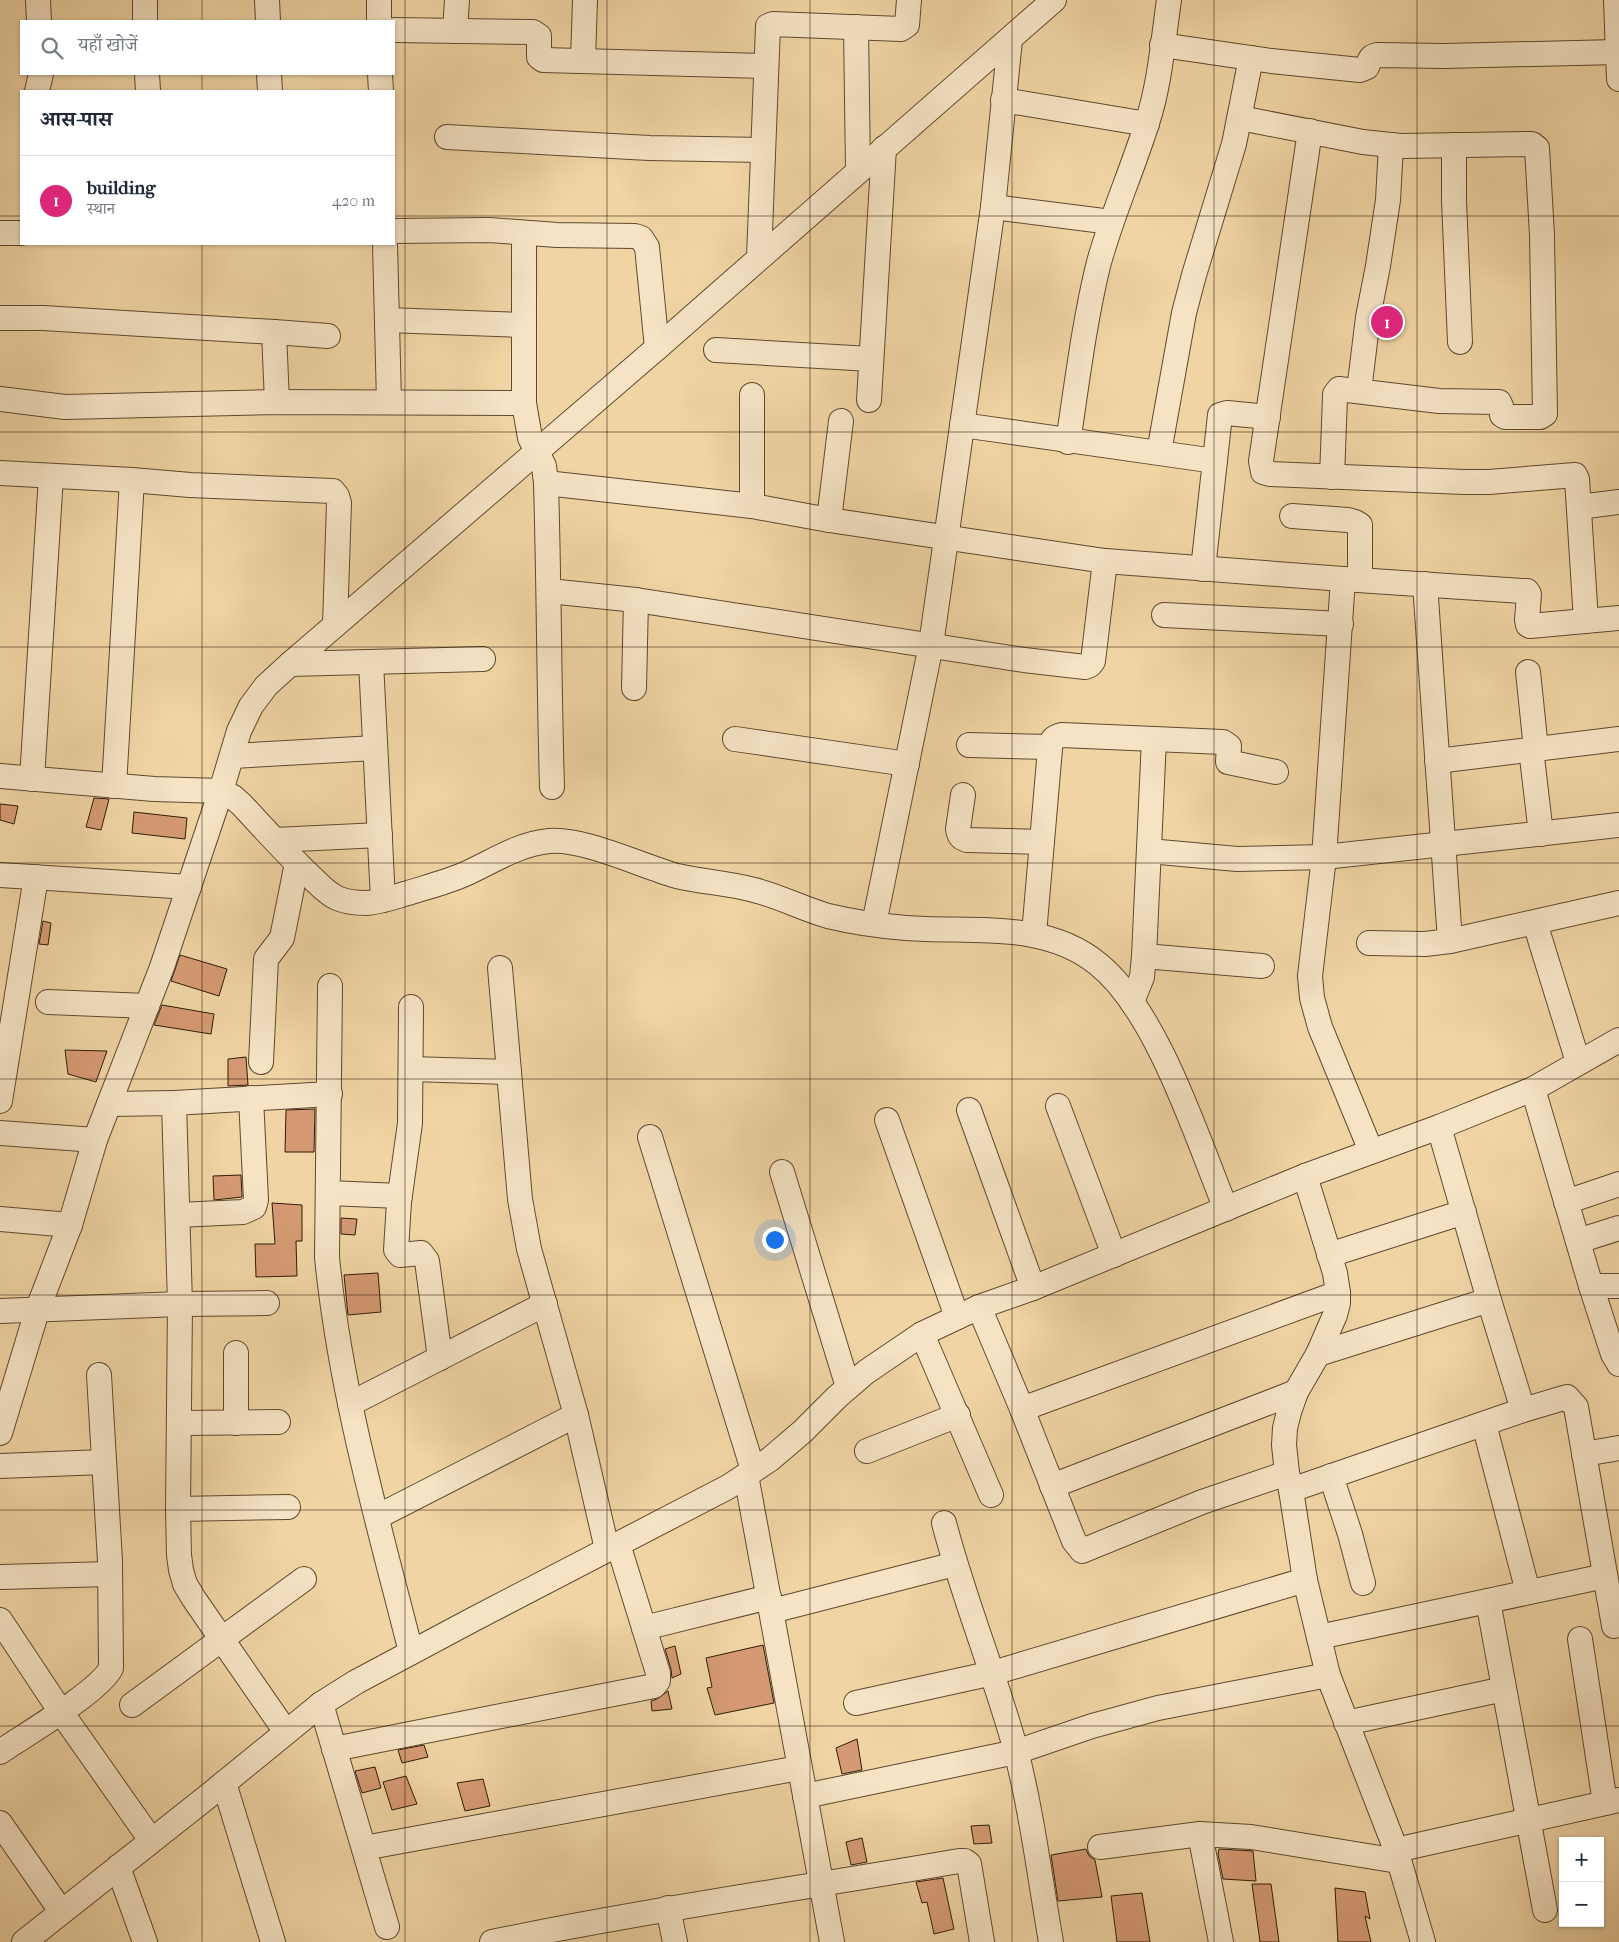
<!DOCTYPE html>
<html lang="hi">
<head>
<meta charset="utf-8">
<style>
  :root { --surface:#fff; --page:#f2f2f3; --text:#1f2937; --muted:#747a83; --line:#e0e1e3; --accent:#db2777 }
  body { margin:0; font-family:"IM FELL French Canon","Noto Serif Devanagari",serif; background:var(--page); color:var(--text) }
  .controls { position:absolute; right:15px; bottom:15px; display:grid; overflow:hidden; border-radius:0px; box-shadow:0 1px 4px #0004 }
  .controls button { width:45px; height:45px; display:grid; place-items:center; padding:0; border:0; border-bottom:1px solid var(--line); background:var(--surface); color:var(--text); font:25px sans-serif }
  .you { position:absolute; left:774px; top:1239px; width:18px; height:18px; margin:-12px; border:4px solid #fff; border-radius:50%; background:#1a73e8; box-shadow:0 0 0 8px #1a73e833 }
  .badge { display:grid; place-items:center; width:32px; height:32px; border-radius:50%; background:var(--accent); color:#fff; font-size:16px; font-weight:700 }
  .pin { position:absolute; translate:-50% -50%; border:2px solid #fff; box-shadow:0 1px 5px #0006 }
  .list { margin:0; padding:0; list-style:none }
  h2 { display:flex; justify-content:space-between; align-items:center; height:65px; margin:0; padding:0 20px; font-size:21px }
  h2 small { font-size:16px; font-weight:400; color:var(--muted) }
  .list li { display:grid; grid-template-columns:32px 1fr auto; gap:15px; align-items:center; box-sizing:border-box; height:90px; padding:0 20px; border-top:1px solid var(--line) }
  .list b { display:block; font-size:19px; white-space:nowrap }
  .list p { margin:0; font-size:16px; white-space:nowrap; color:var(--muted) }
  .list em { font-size:16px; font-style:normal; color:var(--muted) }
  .icon { flex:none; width:28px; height:28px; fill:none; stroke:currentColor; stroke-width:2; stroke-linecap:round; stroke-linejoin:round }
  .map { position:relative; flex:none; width:1619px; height:1942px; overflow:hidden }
  .search { position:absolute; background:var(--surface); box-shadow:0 1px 4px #0004; left:20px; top:20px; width:375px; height:55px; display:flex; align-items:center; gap:12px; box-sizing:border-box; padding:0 18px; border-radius:0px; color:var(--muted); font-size:19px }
  .panel { position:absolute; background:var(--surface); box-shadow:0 1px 4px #0004; left:20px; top:90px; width:375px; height:155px; border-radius:0px }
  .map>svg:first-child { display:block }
</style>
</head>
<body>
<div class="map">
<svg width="1619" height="1942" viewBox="0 0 1619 1942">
  <rect width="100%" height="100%" fill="#f0d4a4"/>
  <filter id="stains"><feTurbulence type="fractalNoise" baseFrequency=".004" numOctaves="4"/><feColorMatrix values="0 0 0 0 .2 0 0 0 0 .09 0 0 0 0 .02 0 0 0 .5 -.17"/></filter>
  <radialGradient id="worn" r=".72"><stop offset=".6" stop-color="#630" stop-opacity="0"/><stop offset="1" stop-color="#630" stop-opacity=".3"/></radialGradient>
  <g fill="#d59a73" stroke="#2e1c09">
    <path d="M1383,311l17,1 -1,16 -6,8 -13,-1z"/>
    <path d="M94,798l15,1 -8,31 -15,-3z"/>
    <path d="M0,804l18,2 -4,18 -14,-4z"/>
    <path d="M134,812l53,6 -2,21 -53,-6z"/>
    <path d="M43,921l8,2 -3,22 -9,-1z"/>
    <path d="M180,955l47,14 -8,27 -48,-15z"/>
    <path d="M162,1005l52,9 -3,20 -57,-9z"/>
    <path d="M65,1050l42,1 -11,31 -28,-8z"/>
    <path d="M246,1057l2,28 -20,1v-27z"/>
    <path d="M315,1109l-1,43h-29l1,-42z"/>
    <path d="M241,1175l1,22 -28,3 -1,-24z"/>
    <path d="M272,1203l30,2v36h-6l1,35 -41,1 -1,-33h20z"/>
    <path d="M341,1218l16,1 -2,16 -14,-1z"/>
    <path d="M378,1273l3,39 -33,3 -4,-40z"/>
    <path d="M763,1645l11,58 -59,12 -8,-27 5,-1 -6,-29z"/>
    <path d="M675,1646l6,28 -9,4 -1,-9 -6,-20z"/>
    <path d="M668,1691l4,18 -20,2 -1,-10 6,-2z"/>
    <path d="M857,1739l5,31 -20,4 -6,-26z"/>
    <path d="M424,1745l4,12 -26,6 -4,-13z"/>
    <path d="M375,1767l6,21 -19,5 -7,-22z"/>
    <path d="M406,1776l11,28 -25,6 -9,-28z"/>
    <path d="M483,1779l7,27 -25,5 -8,-28z"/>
    <path d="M989,1825l3,18 -18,1 -3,-18z"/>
    <path d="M862,1838l5,24 -16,3 -5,-23z"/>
    <path d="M1086,1849l3,7 6,4 7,37 -44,4 -7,-46z"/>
    <path d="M1219,1849l34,2 3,30 -33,-2 -5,-25z"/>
    <path d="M943,1878l11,51 -20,5 -7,-32 -5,1 -6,-21z"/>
    <path d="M1252,1884h19l8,58h-19z"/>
    <path d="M1335,1888l30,4 5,27 -5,-3 6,26h-33z"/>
    <path d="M1142,1893l8,49h-33l-6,-46z"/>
  </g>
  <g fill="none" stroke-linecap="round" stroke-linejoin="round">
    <defs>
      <g id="minor">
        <path d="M38,0l1,21"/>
        <path d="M145,0v21"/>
        <path d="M267,0l1,21"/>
        <path d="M379,0v21"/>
        <path d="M1616,0l3,79"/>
        <path d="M856,27l2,144"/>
        <path d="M394,30l139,2 6,4v21l4,3 223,6"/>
        <path d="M455,31l2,-31"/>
        <path d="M1162,45l109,16 89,9 7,-3c3,-7 2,-10 10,-12l67,1 174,-4"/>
        <path d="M583,61l2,-61"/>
        <path d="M147,74l1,17"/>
        <path d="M269,74l1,17"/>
        <path d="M380,74l1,17"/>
        <path d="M37,91l4,-17"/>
        <path d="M1003,100l144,24"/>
        <path d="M1240,118l123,24 37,4 132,-2 5,4 5,87 3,179 -5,3h-35l-3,-2 -1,-9 -2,-4 -60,-1 -100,-12 -4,5v3l-3,80"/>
        <path d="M1310,131l-49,330 2,11 7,2 194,8h25l86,-7 2,4 9,142"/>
        <path d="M447,137l202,11 114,2"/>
        <path d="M1454,145v55l6,142"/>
        <path d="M993,207l118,15"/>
        <path d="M394,231l95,-1 68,5 78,1 6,2 6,9 10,101"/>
        <path d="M0,233h21"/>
        <path d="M524,233v170l6,35 14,28 2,17c3,101 3,203 6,304"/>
        <path d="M385,244l4,158"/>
        <path d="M759,258l9,-232 5,-2 128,5 6,-4 2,-25"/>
        <path d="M0,318h43l231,14 3,70"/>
        <path d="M387,320l137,5"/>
        <path d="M274,332l54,4"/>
        <path d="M716,350l155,9"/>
        <path d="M1359,391l9,-74 10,-51 10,-66 3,-55"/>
        <path d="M0,399l65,8 212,-5 247,1"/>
        <path d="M869,400l15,-252"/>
        <path d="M962,425l253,36"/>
        <path d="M1068,442c9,-59 16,-118 30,-176 13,-49 34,-95 49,-143 13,-39 16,-82 22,-123"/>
        <path d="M1159,452l25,-139 10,-38 40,-131 17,-86"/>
        <path d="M0,473l132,7 58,5 143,6 4,5 2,7 -4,122"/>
        <path d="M546,483l206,23 77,14 276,41 238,18 179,12h5l2,3 -2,26 1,5 2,1 89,-8"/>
        <path d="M752,506v-111"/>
        <path d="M1579,507l40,-5"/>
        <path d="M1292,516l56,4 7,2 5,3v55"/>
        <path d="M829,520l12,-99"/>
        <path d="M1203,569l17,-154 7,-2 41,4"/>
        <path d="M1343,579l-19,278 -14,119 2,22 8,29 51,124"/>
        <path d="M1425,584l25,357"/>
        <path d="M549,591l87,9 388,60 61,7 5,-2 3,-4 12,-100"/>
        <path d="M1164,615l177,9"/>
        <path d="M371,662l12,238"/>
        <path d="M290,664l193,-5"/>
        <path d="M1528,672l8,77"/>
        <path d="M634,688l2,-88"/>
        <path d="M735,739l172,25"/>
        <path d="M969,745l81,2"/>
        <path d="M1531,749l10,85"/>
        <path d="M232,756l143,-8"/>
        <path d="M1437,761l182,-22"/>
        <path d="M0,776l154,13 67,2 12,6 9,8c22,24 44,48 67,70 9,8 17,18 28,23 9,4 20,5 30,5 13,-1 27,-6 41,-10 19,-6 39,-11 57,-19 27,-12 53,-30 84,-33 36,-3 92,25 128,35 25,6 52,7 77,14 25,6 49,19 74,26 25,6 52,10 78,12 65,5 138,-8 192,36 59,47 99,174 128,245"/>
        <path d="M32,779l19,-303"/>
        <path d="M114,786l18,-306"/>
        <path d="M963,795l-5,34c1,7 3,9 9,11l75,2"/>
        <path d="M275,840l105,-5"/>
        <path d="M1149,851l88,8 87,-2 295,-32"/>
        <path d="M0,875l189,12"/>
        <path d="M1535,923l43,139"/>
        <path d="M874,924l57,-279 62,-438 17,-167"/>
        <path d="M1034,934l16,-185c1,-9 3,-12 12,-14l161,7 6,4 -1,16 48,10"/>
        <path d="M1369,943l56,1 25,-3 169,-38"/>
        <path d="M1144,956l118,10"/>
        <path d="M500,968l20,231 9,50 47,166 31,134"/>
        <path d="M330,986l-3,271c13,134 51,265 84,395"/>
        <path d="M48,1002l99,4"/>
        <path d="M1132,1002l10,-25 2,-21 10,-217"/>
        <path d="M411,1007l-1,116 -11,79 -3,48 4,5 21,-2 6,8 13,97"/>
        <path d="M261,1062l5,-103 16,-21 15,-75"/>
        <path d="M411,1069l98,3"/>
        <path d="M1533,1089l58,197 22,68 6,10"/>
        <path d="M0,1101l36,-224"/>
        <path d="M174,1103l156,-9"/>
        <path d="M109,1104l65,-1 6,201 -2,205 1,46 2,15 4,14 9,15 92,133"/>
        <path d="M1058,1106l56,149"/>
        <path d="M969,1110l64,178"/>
        <path d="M887,1120l70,197"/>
        <path d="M0,1133l95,7"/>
        <path d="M650,1137l103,333"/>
        <path d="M782,1172l66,215"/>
        <path d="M1305,1176l30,97 3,20v10l-3,12 -17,39 -22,38 -7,20 -4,16 -1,17 3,28 4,17 14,90 23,95 68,175 27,92"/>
        <path d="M328,1193l72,3"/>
        <path d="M1566,1202l53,-18"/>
        <path d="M178,1215l65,-3 11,-5 2,-7 -5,-102"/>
        <path d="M0,1219l70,6"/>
        <path d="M1578,1241l41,-13"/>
        <path d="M1329,1255l135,-43"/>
        <path d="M1591,1286h28"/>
        <path d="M979,1307l43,102 52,132 8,10 120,-49 85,-29"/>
        <path d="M0,1311l180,-7 87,-1"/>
        <path d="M922,1334l69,161"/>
        <path d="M236,1353v70"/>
        <path d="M1318,1354l171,-54"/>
        <path d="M350,1404l195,-100"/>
        <path d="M1022,1409l316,-116"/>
        <path d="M1523,1410l44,-13 9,10 38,219"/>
        <path d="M179,1423l99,-1"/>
        <path d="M1484,1424l44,168"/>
        <path d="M0,1433l37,-122 33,-86 25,-85 67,-173 59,-176 18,-60 12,-25 15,-20 24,-22 367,-316 397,-348"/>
        <path d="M867,1451l91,-36"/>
        <path d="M1584,1454l35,-6"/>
        <path d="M0,1466l103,-4"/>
        <path d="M746,1475l86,467"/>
        <path d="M1331,1476l19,58 13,49"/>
        <path d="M1052,1486l244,-94"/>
        <path d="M1291,1490l232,-80 -34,-110 -50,-173"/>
        <path d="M178,1509l110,-2"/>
        <path d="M377,1517l199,-102"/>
        <path d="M944,1523c20,77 51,151 72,228 16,62 24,128 35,191"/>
        <path d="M0,1577l110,-3"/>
        <path d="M1488,1601l57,309"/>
        <path d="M772,1611l183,-47"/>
        <path d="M0,1620l61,92 90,128"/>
        <path d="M644,1628l125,-31"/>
        <path d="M1319,1637l286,-61"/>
        <path d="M1580,1639l25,164"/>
        <path d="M856,1703l137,-30 312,-93"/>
        <path d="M321,1704l66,223"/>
        <path d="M132,1705l172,-126"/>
        <path d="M1346,1723l158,-34"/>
        <path d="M334,1749l320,-63 4,-5v-8l-40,-129"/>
        <path d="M0,1752c25,-17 100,-61 111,-84l-1,-107 -11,-186"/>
        <path d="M224,1783l49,159"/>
        <path d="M805,1796l211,-44 76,-26 66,-18 170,-33"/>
        <path d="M0,1823l61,88"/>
        <path d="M1100,1847l100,-13"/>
        <path d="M364,1848l435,-80"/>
        <path d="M1396,1850l223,-50"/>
        <path d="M118,1867l27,75"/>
        <path d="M668,1908l7,34"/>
        <path d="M24,1942l183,-145 114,-93 35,-22 118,-63 254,-132 41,-27 33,-28 35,-35 29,-25 56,-38 57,-27 54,-19 272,-112 134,-49 94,-38 86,-49"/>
        <path d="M492,1942c155,-32 311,-54 467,-81h6l4,3 13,78"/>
        <path d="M1221,1942l-21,-108 51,3 147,24"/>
      </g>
    </defs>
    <use href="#minor" stroke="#5e4a30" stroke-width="26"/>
    <use href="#minor" stroke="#f5e3c4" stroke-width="24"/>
  </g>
  <path fill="none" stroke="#2e1c09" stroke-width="1" stroke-opacity="0.55" d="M202,0v21M405,0v1942M607,0v1942M810,0v1942M1012,0v1942M1214,0v1942M1417,0v1942M202,74v17M0,216h21M394,216h1225M202,244v1698M0,432h1619M0,647h1619M0,863h1619M0,1079h1619M0,1295h1619M0,1510h1619M0,1726h1619"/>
  <rect width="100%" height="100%" filter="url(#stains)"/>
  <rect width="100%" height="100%" fill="url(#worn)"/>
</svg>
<div class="controls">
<button>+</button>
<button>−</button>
</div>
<div class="you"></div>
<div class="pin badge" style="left:1387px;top:322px">1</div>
<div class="search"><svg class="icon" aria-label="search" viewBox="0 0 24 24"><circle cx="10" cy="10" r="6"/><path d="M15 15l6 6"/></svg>यहाँ खोजें</div>
<section class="panel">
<h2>आस-पास<small></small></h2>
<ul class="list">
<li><span class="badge">1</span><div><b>building</b><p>स्थान</p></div><em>420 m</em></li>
</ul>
</section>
</div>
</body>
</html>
